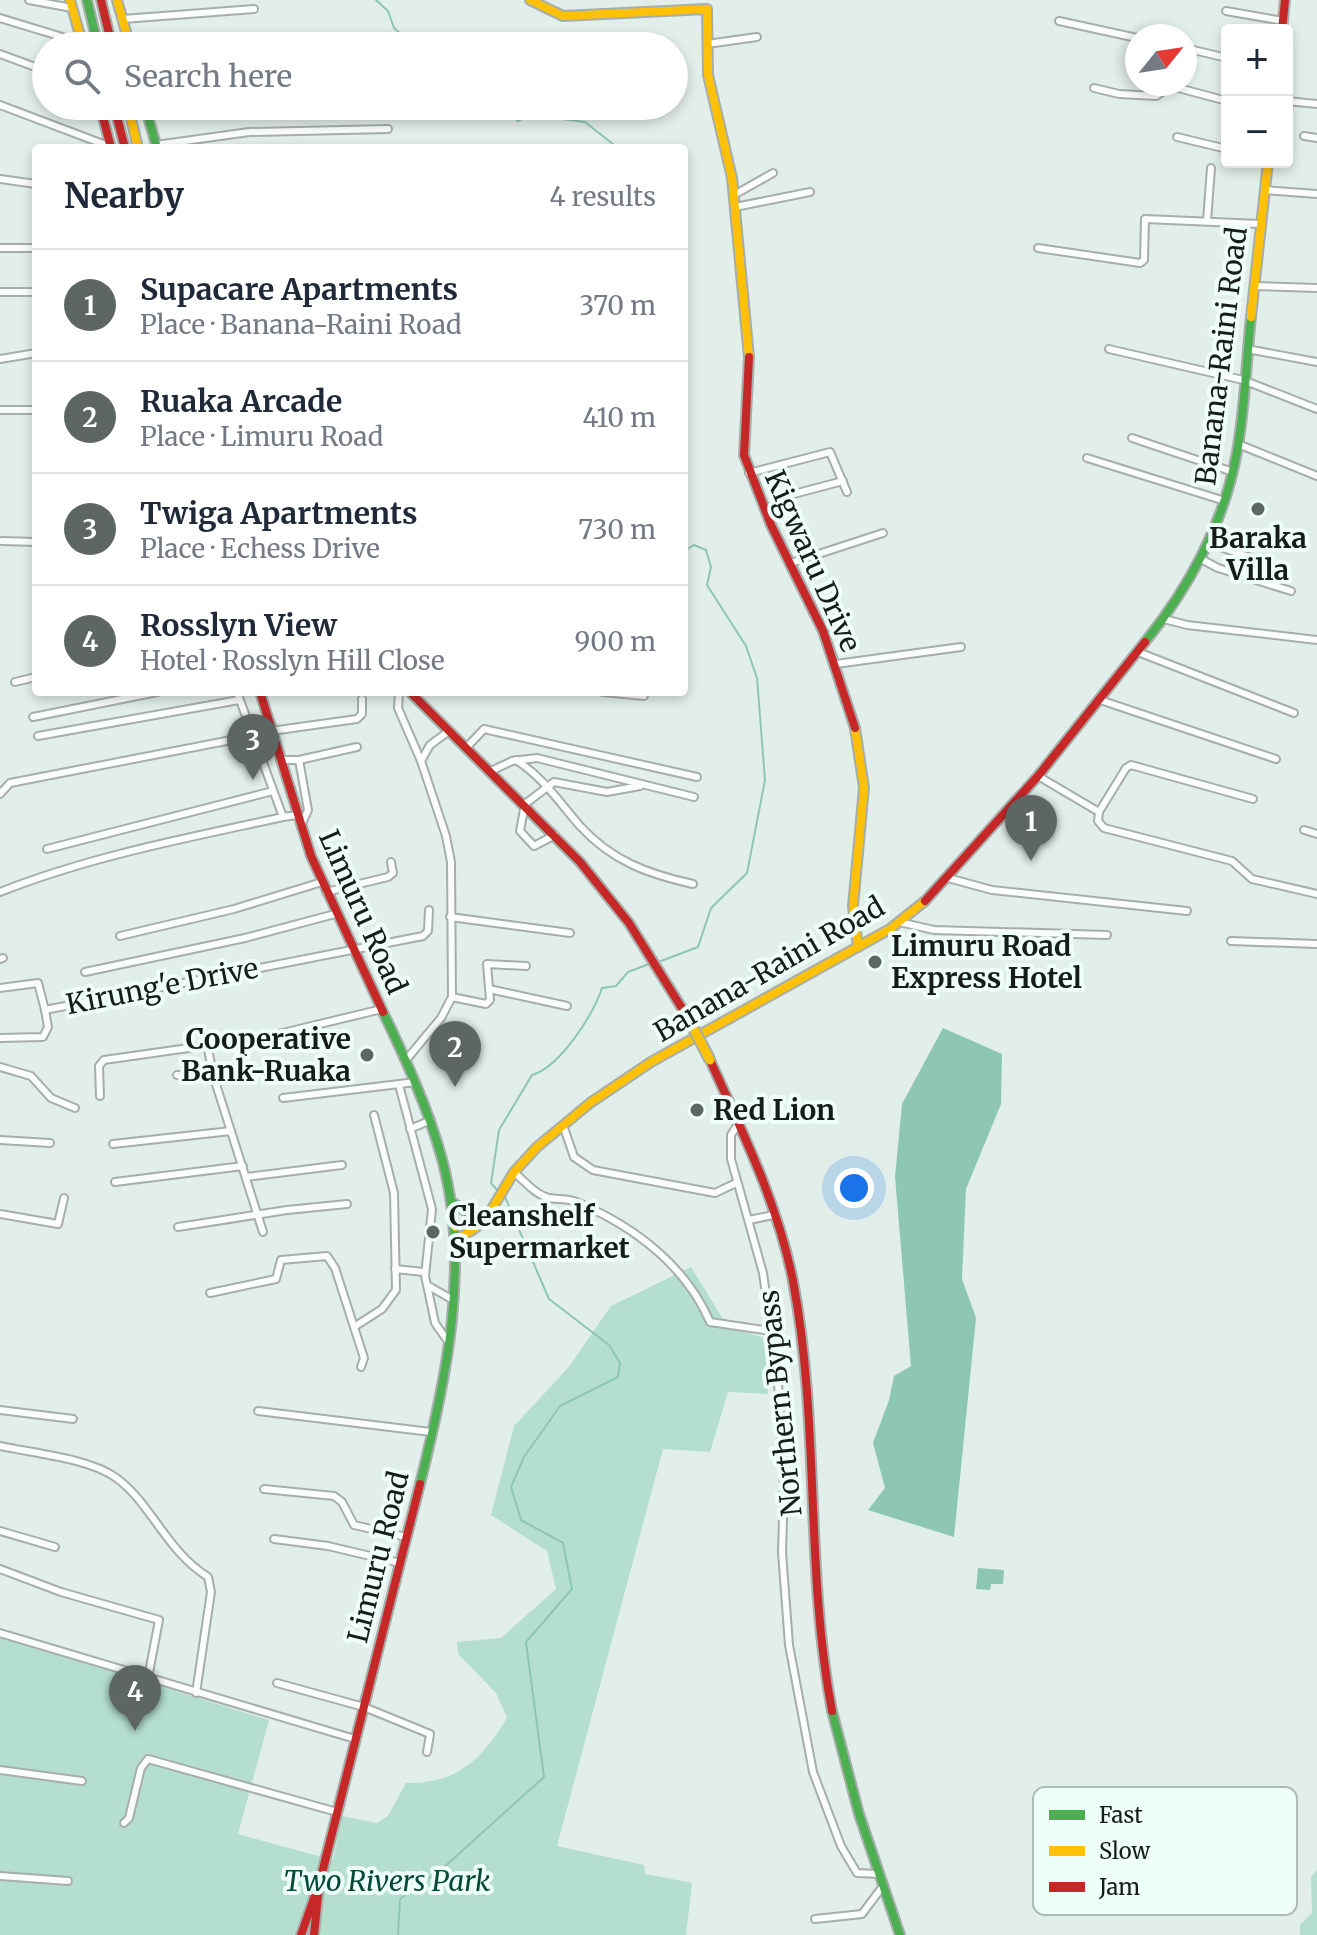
<!DOCTYPE html>
<html lang="en">
<head>
<meta charset="utf-8">
<style>
  :root { --surface:#fff; --page:#f2f2f3; --text:#1f2937; --muted:#747a83; --line:#e0e1e3; --accent:#5d6662 }
  body { margin:0; font-family:Merriweather,serif; background:var(--page); color:var(--text) }
  .controls { position:absolute; right:24px; top:24px; display:grid; overflow:hidden; border-radius:8px; box-shadow:0 4px 12px #0003 }
  .controls button { width:72px; height:72px; display:grid; place-items:center; padding:0; border:0; border-bottom:2px solid var(--line); background:var(--surface); color:var(--text); font:40px sans-serif }
  .compass { position:absolute; left:1125px; top:24px; width:72px; height:72px; border-radius:50%; background:var(--surface); box-shadow:0 4px 12px #0003; rotate:60deg }
  .you { position:absolute; left:854px; top:1188px; width:28px; height:28px; margin:-20px; border:6px solid #fff; border-radius:50%; background:#1a73e8; box-shadow:0 0 0 12px #1a73e833 }
  .badge { display:grid; place-items:center; width:52px; height:52px; border-radius:50%; background:var(--accent); color:#fff; font-size:26px; font-weight:700 }
  .pin { position:absolute; translate:-50% -66px; filter:drop-shadow(0 2px 4px #0008) }
  .pin::after { content:''; position:absolute; top:42px; width:28px; height:24px; background:inherit; clip-path:polygon(0 0,100% 0,50% 100%) }
  .list { margin:0; padding:0; list-style:none }
  h2 { display:flex; justify-content:space-between; align-items:center; height:104px; margin:0; padding:0 32px; font-size:34px }
  h2 small { font-size:26px; font-weight:400; color:var(--muted) }
  .list li { display:grid; grid-template-columns:52px 1fr auto; gap:24px; align-items:center; box-sizing:border-box; height:112px; padding:0 32px; border-top:2px solid var(--line) }
  .list b { display:block; font-size:30px; white-space:nowrap }
  .list p { margin:0; font-size:26px; white-space:nowrap; color:var(--muted) }
  .list em { font-size:26px; font-style:normal; color:var(--muted) }
  .icon { flex:none; width:44px; height:44px; fill:none; stroke:currentColor; stroke-width:2; stroke-linecap:round; stroke-linejoin:round }
  .map { position:relative; flex:none; width:1317px; height:1935px; overflow:hidden }
  .search { position:absolute; background:var(--surface); box-shadow:0 4px 12px #0003; left:32px; top:32px; width:656px; height:88px; display:flex; align-items:center; gap:20px; box-sizing:border-box; padding:0 28px; border-radius:44px; color:var(--muted); font-size:30px }
  .panel { position:absolute; background:var(--surface); box-shadow:0 4px 12px #0003; left:32px; top:144px; width:656px; height:552px; border-radius:8px }
  .map>svg:first-child { display:block }
</style>
</head>
<body>
<div class="map">
<svg width="1317" height="1935" viewBox="0 0 1317 1935">
  <rect width="100%" height="100%" fill="#e2eee9"/>
  <g fill="#b4dfcf">
    <path d="M691,1267l37,60 37,11 3,56 -40,-2 -18,60 -47,-3 -106,397 87,19 1,9 47,9 -6,52h-686v-298l269,83 -31,114 95,26 9,-44 35,7 11,-7 18,-33c51,1 76,-24 101,-65l-11,-25 -38,-39 -1,-12 44,-4 55,-49 -9,-38 -56,-36 23,-89 54,-58 43,-62z"/>
    <path d="M1317,1869v66h-17v-10l12,-12 -1,-36z"/>
  </g>
  <g fill="#8dc7b2">
    <path d="M943,1028l59,26 -1,50 -35,85 -4,90 14,39 -22,219 -86,-27 17,-22 -12,-45 16,-43 5,-24 17,-10 -16,-189 7,-73z"/>
    <path d="M978,1568l26,2 -1,14h-12l-1,6 -14,-1z"/>
  </g>
  <g fill="none" stroke-linecap="round" stroke-linejoin="round">
    <g stroke="#8dc7b2" stroke-width="2">
      <path d="M376,0l12,11 6,17 20,18"/>
      <path d="M504,106l14,15 28,-15"/>
      <path d="M550,106l12,13 23,3 33,26"/>
      <path d="M661,961l37,-14 13,-39 36,-35 18,-93 -8,-102 -11,-32 -39,-61 4,-18 -5,-17 -12,-5 -10,6"/>
      <path d="M497,1190l-6,-7 8,-53 33,-55c28,-8 61,-60 70,-87l14,-2 12,-14 21,-8"/>
      <path d="M398,1935l2,-36 42,-30 102,-92 -18,-135 46,-53 -9,-46 -42,-23 -10,-33 13,-30 36,-51 58,-29 2,-14 -11,-18 -60,-46 -44,-102"/>
    </g>
    <defs>
      <g id="street">
        <path d="M29,0l43,8"/>
        <path d="M1226,11l57,10"/>
        <path d="M0,18l82,25"/>
        <path d="M123,19l131,-10"/>
        <path d="M1059,21l78,17"/>
        <path d="M707,44l50,-7"/>
        <path d="M1185,48l42,10"/>
        <path d="M0,54l46,17"/>
        <path d="M1094,88l25,6 37,2 15,-10 56,15"/>
        <path d="M1287,101l30,3"/>
        <path d="M0,105l111,42"/>
        <path d="M1304,136l13,2"/>
        <path d="M1177,137l50,12"/>
        <path d="M156,145l93,-13 139,-3"/>
        <path d="M0,179l36,5"/>
        <path d="M1264,190l53,4"/>
        <path d="M734,195l39,-22"/>
        <path d="M735,207l75,-15"/>
        <path d="M1207,221l4,-53"/>
        <path d="M0,248h36"/>
        <path d="M1038,248l102,15 4,-3 1,-41 115,5"/>
        <path d="M1254,286l63,2"/>
        <path d="M0,292h36"/>
        <path d="M1109,349l134,31 74,29"/>
        <path d="M1247,349l70,13"/>
        <path d="M0,359l36,-6"/>
        <path d="M0,410h36"/>
        <path d="M1132,438l101,34"/>
        <path d="M1238,444l79,32"/>
        <path d="M1087,458l138,43"/>
        <path d="M749,473l81,-21 17,40"/>
        <path d="M790,495l53,-14"/>
        <path d="M2,541l34,1"/>
        <path d="M1209,543l71,25"/>
        <path d="M1201,559l17,9 73,23"/>
        <path d="M791,563l92,-30"/>
        <path d="M1164,619l23,6 130,15"/>
        <path d="M1138,652l156,61"/>
        <path d="M836,664l125,-17"/>
        <path d="M15,682l21,-5"/>
        <path d="M237,692l46,125 14,-2"/>
        <path d="M399,692l-1,16 23,53"/>
        <path d="M603,692l41,4"/>
        <path d="M1100,700l176,59"/>
        <path d="M33,717l124,-25"/>
        <path d="M271,731l86,-12 5,-5v-15"/>
        <path d="M38,736l201,-36"/>
        <path d="M467,747l17,-18 213,48"/>
        <path d="M280,760h19l58,-13"/>
        <path d="M299,760l9,50 -7,16"/>
        <path d="M516,760c28,18 43,42 64,66 32,35 68,48 113,58"/>
        <path d="M491,771l21,-10 25,-3 157,39"/>
        <path d="M1038,776l61,36 -1,9 6,7 128,33 20,18 65,15"/>
        <path d="M0,794l10,-11 242,-47"/>
        <path d="M1099,812l27,-44 5,-3 122,34"/>
        <path d="M1304,830l13,4"/>
        <path d="M555,835l-21,11 -14,-15 5,-27 29,-22 53,10 33,-6"/>
        <path d="M47,849l226,-58"/>
        <path d="M948,878l44,12 195,21"/>
        <path d="M0,892c91,-36 187,-54 283,-75"/>
        <path d="M326,892l62,-15 5,-4 -2,-11"/>
        <path d="M450,917l120,16"/>
        <path d="M899,922l35,8 173,5"/>
        <path d="M120,936l114,-27 88,-27"/>
        <path d="M1231,941l86,3"/>
        <path d="M0,959l3,-1"/>
        <path d="M85,972l160,-34 90,-24"/>
        <path d="M0,988l38,-5 7,27"/>
        <path d="M489,989l78,17"/>
        <path d="M452,997l34,7 4,-4 -3,-36 39,2"/>
        <path d="M0,1038l43,-1 5,-10 -3,-17 378,-74 5,-5 1,-21"/>
        <path d="M207,1045l7,33 49,154"/>
        <path d="M406,1060l35,-42 11,-21 -1,-135 -5,-26 -25,-75 9,-16 19,-14"/>
        <path d="M0,1067l31,9 20,22 24,10"/>
        <path d="M177,1075l37,3"/>
        <path d="M399,1085l33,124 -7,67 2,9 26,15"/>
        <path d="M100,1096l-1,-30 5,-6 162,-23 116,-28"/>
        <path d="M283,1098l133,-16"/>
        <path d="M738,1124l-7,11v24l32,114 15,109 6,103 -2,67 7,93 24,127 28,74 16,27 22,1"/>
        <path d="M563,1125l11,32 19,13 122,23 21,-10"/>
        <path d="M410,1129l21,-9"/>
        <path d="M0,1140l50,3"/>
        <path d="M113,1144l118,-13"/>
        <path d="M514,1172c10,9 22,23 35,26 11,2 19,0 30,5 56,24 107,63 131,119l61,9"/>
        <path d="M246,1177l96,-12"/>
        <path d="M115,1182l128,-16"/>
        <path d="M0,1214l58,10 6,-26"/>
        <path d="M749,1220l24,-5"/>
        <path d="M178,1227l109,-17 60,-6"/>
        <path d="M395,1269l29,3"/>
        <path d="M427,1285l8,38 14,20"/>
        <path d="M210,1293l66,-14 5,-19 46,-4 8,12 19,59"/>
        <path d="M361,1367l3,-9 -10,-31 28,-18 14,-19 -2,-97 -20,-78"/>
        <path d="M0,1410l73,9"/>
        <path d="M258,1411l173,21"/>
        <path d="M0,1446c32,7 88,12 115,31 36,25 50,73 93,100l3,15 -15,101"/>
        <path d="M264,1489l70,7 8,6 12,23 52,12"/>
        <path d="M0,1531l55,16"/>
        <path d="M274,1539l54,7 72,17"/>
        <path d="M0,1569l61,23 98,28 -11,58"/>
        <path d="M0,1633l355,106"/>
        <path d="M277,1683l87,24 66,27 -3,18"/>
        <path d="M0,1770l82,11"/>
        <path d="M124,1823l5,-5 12,-50 7,-9 189,53"/>
        <path d="M0,1876l68,5"/>
        <path d="M815,1919l47,-5 21,-28"/>
      </g>
      <g id="fast">
        <path d="M87,0l11,46"/>
        <path d="M145,106l12,42"/>
        <path d="M1145,642c43,-53 78,-117 91,-185 9,-45 10,-94 15,-140"/>
        <path d="M383,1012c23,48 45,96 59,147 29,107 4,221 -22,325"/>
        <path d="M451,1201l25,18"/>
        <path d="M832,1711l27,103 41,121"/>
      </g>
      <g id="slow">
        <path d="M70,0l13,46"/>
        <path d="M117,0l13,46"/>
        <path d="M530,0l33,16 144,-7 1,66 24,103 17,179"/>
        <path d="M128,106l10,42"/>
        <path d="M1251,317l17,-155"/>
        <path d="M855,728l9,60 -11,118 5,41"/>
        <path d="M455,1227l33,-12"/>
        <path d="M457,1240l27,-18 30,-50 23,-25 53,-44 61,-41 239,-133 35,-28"/>
      </g>
      <g id="jam">
        <path d="M101,0l11,46"/>
        <path d="M1282,30l3,-30"/>
        <path d="M100,106l11,42"/>
        <path d="M114,106l11,42"/>
        <path d="M749,357l-5,98 27,70 52,106 32,97"/>
        <path d="M260,692l51,164 72,156"/>
        <path d="M410,692l170,170 49,61 59,95"/>
        <path d="M925,901l113,-125 107,-134"/>
        <path d="M710,1060c32,71 68,144 83,221 27,142 12,288 39,430"/>
        <path d="M301,1935l19,-54 100,-397"/>
        <path d="M314,1935l5,-50"/>
      </g>
    </defs>
    <use href="#street" stroke="#a6aeab" stroke-width="10"/>
    <use href="#fast" stroke="#a6aeab" stroke-width="12"/>
    <use href="#slow" stroke="#a6aeab" stroke-width="12"/>
    <use href="#jam" stroke="#a6aeab" stroke-width="12"/>
    <use href="#street" stroke="#fbfcfc" stroke-width="6"/>
    <use href="#fast" stroke="#4caf50" stroke-width="8"/>
    <use href="#slow" stroke="#ffc107" stroke-width="8"/>
    <use href="#jam" stroke="#c62828" stroke-width="8"/>
    <defs>
      <path id="slow-bridge" d="M688,1018l22,42"/>
    </defs>
    <use href="#slow-bridge" stroke="#a6aeab" stroke-width="13" stroke-linecap="butt"/>
    <use href="#slow-bridge" stroke="#ffc107" stroke-width="9"/>
  </g>
  <g fill="#5d6662" stroke="#eefef8" stroke-width="3">
    <circle cx="1258" cy="509" r="8"/>
    <circle cx="875" cy="962" r="8"/>
    <circle cx="367" cy="1055" r="8"/>
    <circle cx="697" cy="1110" r="8"/>
    <circle cx="433" cy="1232" r="8"/>
  </g>
  <g text-anchor="middle" stroke-width="8" stroke-linejoin="round" paint-order="stroke">
    <g font-size="28" fill="#151c19" stroke="#eefef8">
      <text transform="translate(1221 356) rotate(-83)" y="10">Banana-Raini Road</text>
      <text transform="translate(813 561) rotate(66)" y="10">Kigwaru Drive</text>
      <text transform="translate(363 912) rotate(66)" y="10">Limuru Road</text>
      <text transform="translate(769 969) rotate(-30)" y="10">Banana-Raini Road</text>
      <text transform="translate(162 986) rotate(-11)" y="10">Kirung'e Drive</text>
      <text transform="translate(780 1403) rotate(-96)" y="10">Northern Bypass</text>
      <text transform="translate(378 1557) rotate(-76)" y="10">Limuru Road</text>
    </g>
    <g font-size="28" font-weight="bold" fill="#151c19" stroke="#eefef8" text-anchor="start">
      <text x="1258" y="548" text-anchor="middle">Baraka<tspan x="1258" dy="32">Villa</tspan></text>
      <text x="891" y="956">Limuru Road<tspan x="891" dy="32">Express Hotel</tspan></text>
      <text x="351" y="1049" text-anchor="end">Cooperative<tspan x="351" dy="32">Bank-Ruaka</tspan></text>
      <text x="713" y="1120">Red Lion</text>
      <text x="449" y="1226">Cleanshelf<tspan x="449" dy="32">Supermarket</tspan></text>
    </g>
    <g font-size="28" font-style="italic" fill="#044937" stroke="#eefef8">
      <text x="387" y="1891">Two Rivers Park</text>
    </g>
  </g>
  <rect x="1033" y="1787" width="264" height="128" rx="12" fill="#eefef8" stroke="#adbab5" stroke-width="2"/>
  <rect x="1049" y="1810" width="36" height="10" fill="#4caf50"/>
  <rect x="1049" y="1846" width="36" height="10" fill="#ffc107"/>
  <rect x="1049" y="1882" width="36" height="10" fill="#c62828"/>
  <g font-size="22" fill="#151c19">
    <text x="1099" y="1823">Fast</text>
    <text x="1099" y="1859">Slow</text>
    <text x="1099" y="1895">Jam</text>
  </g>
</svg>
<div class="controls">
<button>+</button>
<button>−</button>
</div>
<svg class="compass" viewBox="-18 -18 36 36"><path d="M0-13l5 13h-10z" fill="#e53935"/><path d="M0 13l5-13h-10z" fill="#747a83"/></svg>
<div class="you"></div>
<div class="pin badge" style="left:1031px;top:861px">1</div>
<div class="pin badge" style="left:455px;top:1087px">2</div>
<div class="pin badge" style="left:253px;top:780px">3</div>
<div class="pin badge" style="left:135px;top:1731px">4</div>
<div class="search"><svg class="icon" aria-label="search" viewBox="0 0 24 24"><circle cx="10" cy="10" r="6"/><path d="M15 15l6 6"/></svg>Search here</div>
<section class="panel">
<h2>Nearby<small>4 results</small></h2>
<ul class="list">
<li><span class="badge">1</span><div><b>Supacare Apartments</b><p>Place · Banana-Raini Road</p></div><em>370 m</em></li>
<li><span class="badge">2</span><div><b>Ruaka Arcade</b><p>Place · Limuru Road</p></div><em>410 m</em></li>
<li><span class="badge">3</span><div><b>Twiga Apartments</b><p>Place · Echess Drive</p></div><em>730 m</em></li>
<li><span class="badge">4</span><div><b>Rosslyn View</b><p>Hotel · Rosslyn Hill Close</p></div><em>900 m</em></li>
</ul>
</section>
</div>
</body>
</html>
